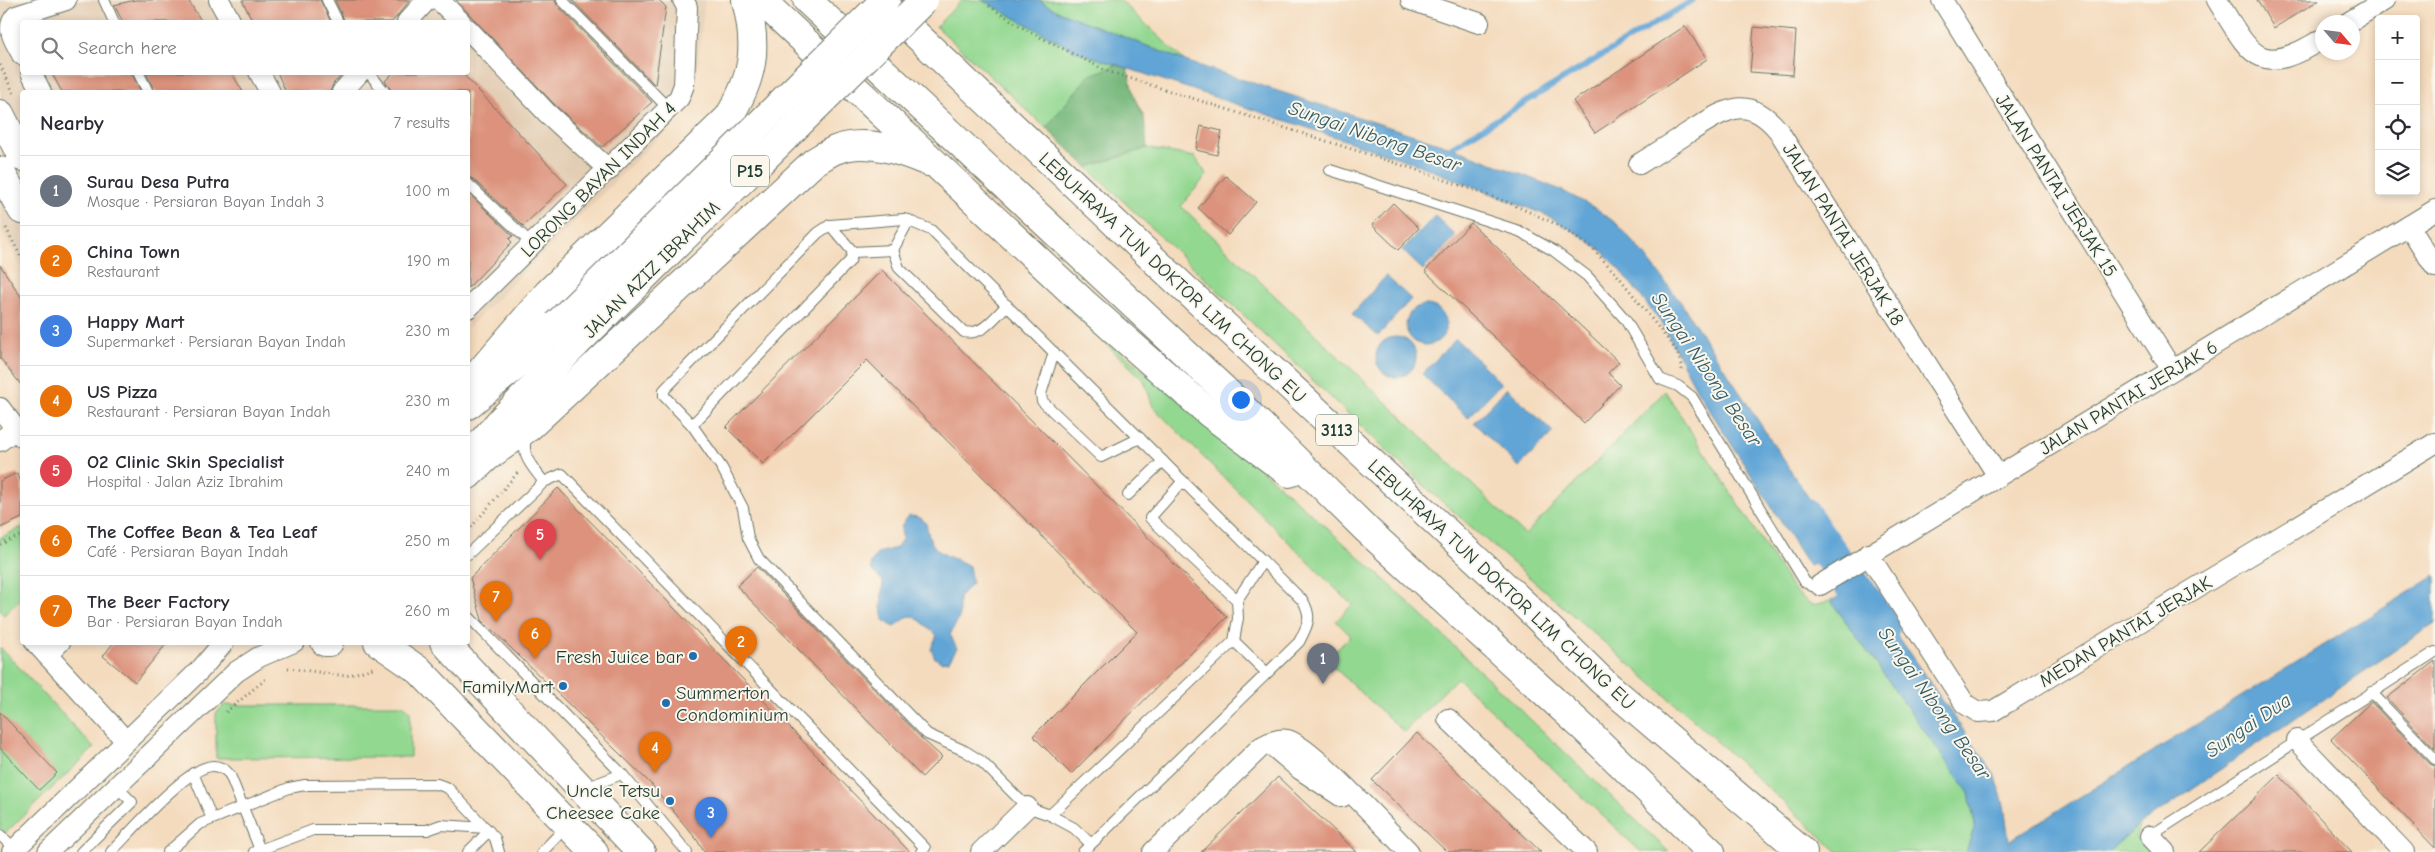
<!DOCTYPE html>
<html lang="en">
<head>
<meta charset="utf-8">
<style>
  :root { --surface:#fff; --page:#f2f2f3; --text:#2b2b33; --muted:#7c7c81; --line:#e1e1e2; --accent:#1a73e8 }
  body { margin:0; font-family:"Comic Neue",sans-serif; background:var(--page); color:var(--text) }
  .controls { position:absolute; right:15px; top:15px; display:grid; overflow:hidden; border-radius:5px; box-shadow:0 2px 8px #0003 }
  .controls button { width:45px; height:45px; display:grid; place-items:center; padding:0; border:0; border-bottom:1px solid var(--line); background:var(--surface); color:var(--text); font:25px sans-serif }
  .compass { position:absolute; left:2315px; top:15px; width:45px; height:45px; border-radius:50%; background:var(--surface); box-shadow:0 2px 8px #0003; rotate:118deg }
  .you { position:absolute; left:1240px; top:399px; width:18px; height:18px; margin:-12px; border:4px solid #fff; border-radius:50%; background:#1a73e8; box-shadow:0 0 0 8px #1a73e833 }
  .badge { display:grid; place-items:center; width:32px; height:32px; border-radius:50%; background:var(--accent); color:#fff; font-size:16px; font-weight:700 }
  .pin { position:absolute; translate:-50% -41px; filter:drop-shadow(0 1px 2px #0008) }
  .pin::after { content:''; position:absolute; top:26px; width:18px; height:15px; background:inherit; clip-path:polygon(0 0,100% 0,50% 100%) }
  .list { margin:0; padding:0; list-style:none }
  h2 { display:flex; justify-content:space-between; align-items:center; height:65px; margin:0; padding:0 20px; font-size:21px }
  h2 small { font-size:16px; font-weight:400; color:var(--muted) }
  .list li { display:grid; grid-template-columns:32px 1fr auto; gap:15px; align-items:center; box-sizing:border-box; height:70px; padding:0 20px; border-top:1px solid var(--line) }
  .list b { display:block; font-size:19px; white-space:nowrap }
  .list p { margin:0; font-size:16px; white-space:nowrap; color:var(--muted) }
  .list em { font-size:16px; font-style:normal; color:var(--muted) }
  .icon { flex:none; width:28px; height:28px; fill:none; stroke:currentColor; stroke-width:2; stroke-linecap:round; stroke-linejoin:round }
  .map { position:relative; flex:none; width:2435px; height:852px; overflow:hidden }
  .search { position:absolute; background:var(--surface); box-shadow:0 2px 8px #0003; left:20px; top:20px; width:450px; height:55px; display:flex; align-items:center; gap:12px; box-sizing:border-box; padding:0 18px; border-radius:5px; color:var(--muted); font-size:19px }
  .panel { position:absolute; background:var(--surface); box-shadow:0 2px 8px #0003; left:20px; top:90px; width:450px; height:555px; border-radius:5px }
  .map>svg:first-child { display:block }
</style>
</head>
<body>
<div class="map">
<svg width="2435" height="852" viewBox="0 0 2435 852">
  <rect width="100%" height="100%" fill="#fbf7ec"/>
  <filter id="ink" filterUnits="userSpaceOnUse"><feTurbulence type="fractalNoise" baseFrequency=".02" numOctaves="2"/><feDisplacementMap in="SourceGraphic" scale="10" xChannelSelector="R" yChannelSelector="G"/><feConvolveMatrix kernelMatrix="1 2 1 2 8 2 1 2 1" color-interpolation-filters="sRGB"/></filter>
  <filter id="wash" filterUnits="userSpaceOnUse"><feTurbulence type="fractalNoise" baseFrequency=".0096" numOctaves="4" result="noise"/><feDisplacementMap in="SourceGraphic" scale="20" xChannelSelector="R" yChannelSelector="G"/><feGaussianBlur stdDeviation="1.12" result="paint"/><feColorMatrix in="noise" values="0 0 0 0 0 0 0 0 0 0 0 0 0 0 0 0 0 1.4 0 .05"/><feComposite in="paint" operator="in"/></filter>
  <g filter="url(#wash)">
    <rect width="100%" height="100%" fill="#f4dbbe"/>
    <path fill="#e3cdb4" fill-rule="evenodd" d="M0,0h705l-12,103 -225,225v-236h-446v177l-22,-43zM22,22h446v50h-446z"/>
    <g fill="#93d891" stroke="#598a62">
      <path d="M962,0h20l96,52 39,13 -29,12 -42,51 -110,-102z"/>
      <path d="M1039,0h81l65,61 -127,-50z"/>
      <path d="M1147,148l48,9 12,18 -26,31 344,329 140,-144 130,201 17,13 19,-4 138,192 6,32 -9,27h-128l-150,-137 -256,-222 -345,-326z"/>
      <path d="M1062,302l216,182 111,100 280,268h-28l-184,-174 -53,54 -78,-72 25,-24 -15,-15 16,-16 -199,-198 -9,-27z"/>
      <path d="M22,527v71l-18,17 -4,-5v-72z"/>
      <path d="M0,647l94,101 -94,90z"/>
      <path d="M224,705h179l7,6v46l-194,1v-45z"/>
      <path d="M2139,825l-3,13 13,14h-40z"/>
    </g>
    <path fill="#76b87b" stroke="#4a7a58" d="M1117,65l10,3 7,29 10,20 3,31 -60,19 -41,-39 42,-52z"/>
    <g fill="#61a5d6" stroke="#407185">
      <path d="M982,0h57l19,11 127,50 266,86 110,43 36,19 20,15 23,25 40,52 162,248 -33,17 -112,-176 -35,-66 -40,-52 -21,-22 -19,-14 -34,-20 -137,-54 -333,-110z"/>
      <path d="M1435,216l21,20 -33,34 -21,-20z"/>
      <path d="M1386,276l25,23 -33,37 -26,-22z"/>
      <circle cx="1426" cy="325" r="20"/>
      <circle cx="1396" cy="357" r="20"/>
      <path d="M1456,339l45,44 -33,35 -46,-44z"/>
      <path d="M1507,388l46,44 -34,35 -45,-44z"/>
      <path d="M909,516c25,0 14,17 25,30 10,12 23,12 35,20l3,17 -13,14v21l-9,17 7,13 -8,13 -8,1 -6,-4 -4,-9 6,-14 -20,-17 -8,-2 -15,11 -11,-7 -2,-14 2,-25 -11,-10 -1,-9 7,-9 18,-5 7,-10c-4,-10 -1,-15 6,-22z"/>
      <path d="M2435,576v47l-296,202 -30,27h-143l9,-27 -6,-32 -138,-192 30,-17 135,193 8,28 5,36z"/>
    </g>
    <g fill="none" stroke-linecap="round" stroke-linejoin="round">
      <path stroke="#61a5d6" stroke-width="6" d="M1445,151l248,-151"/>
      <path stroke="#61a5d6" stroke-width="36" d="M1802,514l80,113"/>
    </g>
    <g id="blocks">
      <g fill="#dc927b">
        <path d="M135,0h53l14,22h-79l-9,-17z"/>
        <path d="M242,0h78l11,22h-78z"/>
        <path d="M335,0h75l-18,22h-47z"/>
        <path d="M456,0h99l2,5 95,97 -50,45 -47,-42z"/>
        <path d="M572,0h87l7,7 -11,78z"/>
        <path d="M2257,0h62l-45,28z"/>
        <path d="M1685,26l22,33 -112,74 -22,-32z"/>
        <path d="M1754,27l42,4 -3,44 -43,-3z"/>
        <path d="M51,72h80l10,20h-79z"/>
        <path d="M146,72h85l12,20h-88z"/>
        <path d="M277,72h67l-11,12 -3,8h-44z"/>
        <path d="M394,72h67l106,112 -44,42 -50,-47 -5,-2v-85h-76l-7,-11z"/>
        <path d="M1201,126l21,5 -5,24 -21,-5z"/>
        <path d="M1226,176l30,26 -28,33 -30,-27z"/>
        <path d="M468,193l45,43 -4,3 3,3 -44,46z"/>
        <path d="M1393,203l26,25 -21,22 -26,-25z"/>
        <path d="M1471,223l148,139 -11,11 12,12 -36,38 -159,-152z"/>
        <path d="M0,265l22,33v88l-22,-28z"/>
        <path d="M882,270l345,347 -156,157 -38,-38 104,-104 -270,-272 -104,104 -37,-37z"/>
        <path d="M17,473l5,11v34l-22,10v-47z"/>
        <path d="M558,488l352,364h-206l-7,-12 -46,-56 -169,-164 -12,-42z"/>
        <path d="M757,567l165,172 20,18 -20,20 -185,-191z"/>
        <path d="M114,642h54l-33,40 -32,-26z"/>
        <path d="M2435,661v88l-48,-51z"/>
        <path d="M2371,702l59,62 5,2v82l-104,-109z"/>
        <path d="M0,712l57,61 -18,17 -39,-42z"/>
        <path d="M1417,733l124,119h-94l-75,-72z"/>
        <path d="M2279,775l73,77h-153z"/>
        <path d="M1278,777l79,75h-156z"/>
      </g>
    </g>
  </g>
  <g filter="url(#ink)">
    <use href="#blocks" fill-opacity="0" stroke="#6a7464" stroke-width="1"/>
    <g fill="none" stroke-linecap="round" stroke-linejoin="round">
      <defs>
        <g id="lane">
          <path d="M104,0l10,22"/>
          <path d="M327,0l11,22"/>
          <path d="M562,0l107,109"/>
          <path d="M138,72l10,20"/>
          <path d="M368,72l17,20"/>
          <path d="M1330,170l189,61 35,20 33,25 38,43 35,60 18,7 14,11 113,185 7,4 8,-1"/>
          <path d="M468,184l64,60"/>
          <path d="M830,225l23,27 40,-2 16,-30"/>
          <path d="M893,250l6,18 65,64c18,4 31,-15 43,-27"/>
          <path d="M1054,352l-13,42 1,7 59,56 39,-19"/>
          <path d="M692,425l158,-164 3,-9"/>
          <path d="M527,434c-7,22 4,31 17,48"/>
          <path d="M1183,481l-33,37 87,82"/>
          <path d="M1128,495l35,-34"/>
          <path d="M468,554l76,-72 18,-8 363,374 -4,4"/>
          <path d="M468,616l154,158 65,78"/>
          <path d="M1234,641l33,32"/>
          <path d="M2371,692l64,67"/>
          <path d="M193,773l19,46"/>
          <path d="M585,788l37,-14"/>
          <path d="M1050,815l184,-174 4,-23 -1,-18 26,-39"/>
          <path d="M0,835l15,14"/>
          <path d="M2150,836l285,-184"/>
          <path d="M81,852l51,-50 -16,-16"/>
          <path d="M111,852c20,-20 76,-86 102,-86 7,0 13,4 17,9l30,75"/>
          <path d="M168,852l32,-28 89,-36 16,-3 132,-1 11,4 47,50 4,14"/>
          <path d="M254,852l59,-22h114l14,-5 45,3"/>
          <path d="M468,852l21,-21"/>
          <path d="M542,852l25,-26"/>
          <path d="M1083,852l216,-210c8,-16 14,-24 4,-41l-372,-371 -27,-11 -74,6 -12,8 -154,157v6l28,29 30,43 21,40 5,30 11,21 168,175 38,17 16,10 46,46 23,8 24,13 17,16"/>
        </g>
        <g id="street">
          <path d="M219,0l12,22"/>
          <path d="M439,0l22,22"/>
          <path d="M1411,0l68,23"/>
          <path d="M1942,0l230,370"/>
          <path d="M2217,0c34,55 41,79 105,39"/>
          <path d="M407,22l20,-22"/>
          <path d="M2349,22l36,-22"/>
          <path d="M468,29l79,84 62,57"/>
          <path d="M22,55c-6,-13 -18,-26 -6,-39l50,-16"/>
          <path d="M31,72l10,20"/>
          <path d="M259,72l11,20"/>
          <path d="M342,92l18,-20"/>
          <path d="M1639,164c18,-11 35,-22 52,-33 34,-21 56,-38 87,-1l220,346"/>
          <path d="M2409,226l26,41"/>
          <path d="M468,308l211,-210 5,-13 3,-78 -4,-7"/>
          <path d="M0,408l22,29"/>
          <path d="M0,441l16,-12"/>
          <path d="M1868,554l97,150 13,8 15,-1 442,-268"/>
          <path d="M1820,585l615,-375"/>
          <path d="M35,642l91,99"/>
          <path d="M47,655l13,-13"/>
          <path d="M1448,719l139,133"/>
          <path d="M2297,740l107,112"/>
          <path d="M1269,743l32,27 41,27"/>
          <path d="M2150,836l15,16"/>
          <path d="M12,852l189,-183 23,-27"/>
          <path d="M48,852l188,-180 23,-15 35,-15"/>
          <path d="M981,852l46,-45"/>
          <path d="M1153,852l108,-105c8,-4 17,-9 26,-7 21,3 102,92 122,112"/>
        </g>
        <g id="secondary">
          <path d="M378,642l42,29 174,181"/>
          <path d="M444,642l197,210"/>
        </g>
        <g id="primary">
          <path d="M0,114l22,43"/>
          <path d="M0,171l22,39"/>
          <path d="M468,405l50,-41 39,-40"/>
          <path d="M468,458l35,-40 73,-74"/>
          <path d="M325,642h4"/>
        </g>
        <g id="highway">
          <path d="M761,0l323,303 125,110 80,60"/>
          <path d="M807,0l425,397 135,133 219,200 125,122"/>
          <path d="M886,6l265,251 372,346 78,77 202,172"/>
          <path d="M468,386l80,-93 180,-175c26,-41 30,-70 18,-118"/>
          <path d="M468,475l19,-18 42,-30 285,-265c7,-4 14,-9 21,-12 30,-12 65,0 93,12"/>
        </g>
      </defs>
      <use href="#lane" stroke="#6a7464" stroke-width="12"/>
      <use href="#street" stroke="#6a7464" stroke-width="22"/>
      <use href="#secondary" stroke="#6a7464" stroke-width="30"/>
      <use href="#primary" stroke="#6a7464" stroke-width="30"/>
      <use href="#highway" stroke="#6a7464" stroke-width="30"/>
      <g stroke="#6a7464" stroke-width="3" stroke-dasharray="1 4" stroke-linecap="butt">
        <path d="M989,6l39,25 79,40 307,98 93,33 49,22 36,24 27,29 57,73 6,15v8"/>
        <path d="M0,65l15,31"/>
        <path d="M6,228l16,31"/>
        <path d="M468,531l51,-60"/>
        <path d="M0,544l22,-9"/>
        <path d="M288,668l58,8 27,-8"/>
        <path d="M226,712l41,-34"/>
      </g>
      <use href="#lane" stroke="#fff" stroke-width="10"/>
      <use href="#street" stroke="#fff" stroke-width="20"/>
      <use href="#secondary" stroke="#fff" stroke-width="28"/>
      <use href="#primary" stroke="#fff" stroke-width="28"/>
      <use href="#highway" stroke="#fff" stroke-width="28"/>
      <defs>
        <g id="primary-bridge">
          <path d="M557,324l328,-324"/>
          <path d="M576,344l348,-344"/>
        </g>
      </defs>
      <use href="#primary-bridge" stroke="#6a7464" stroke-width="30" stroke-linecap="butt"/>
      <use href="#primary-bridge" stroke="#fff" stroke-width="28"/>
    </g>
  </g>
  <g fill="#1f6fb2" stroke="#fbf7ec" stroke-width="2">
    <circle cx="693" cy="656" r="5"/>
    <circle cx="563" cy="686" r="5"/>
    <circle cx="666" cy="703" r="5"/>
    <circle cx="670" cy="801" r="5"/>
  </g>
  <g text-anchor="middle" stroke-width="4" stroke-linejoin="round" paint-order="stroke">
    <g fill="#fbf7ec" stroke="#61756b" stroke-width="1">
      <rect x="731" y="155.5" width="38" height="31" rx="4"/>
      <rect x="1316" y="414.5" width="42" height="31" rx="4"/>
    </g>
    <g font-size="18" font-weight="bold" fill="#1f3d34">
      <text x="750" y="177">P15</text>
      <text x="1337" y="436">3113</text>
    </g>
    <g font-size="19" fill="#1f3d34" stroke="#fbf7ec">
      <text transform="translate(598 179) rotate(-45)" y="7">LORONG BAYAN INDAH 4</text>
      <text transform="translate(2057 185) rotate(58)" y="7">JALAN PANTAI JERJAK 15</text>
      <text transform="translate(1844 234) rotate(58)" y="7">JALAN PANTAI JERJAK 18</text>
      <text transform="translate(651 269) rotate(-45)" y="7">JALAN AZIZ IBRAHIM</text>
      <text transform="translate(1173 277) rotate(43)" y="7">LEBUHRAYA TUN DOKTOR LIM CHONG EU</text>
      <text transform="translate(2128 397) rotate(-31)" y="7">JALAN PANTAI JERJAK 6</text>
      <text transform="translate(1502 584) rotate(43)" y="7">LEBUHRAYA TUN DOKTOR LIM CHONG EU</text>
      <text transform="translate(2125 631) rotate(-31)" y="7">MEDAN PANTAI JERJAK</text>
    </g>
    <g font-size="19" fill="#1f3d34" stroke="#fbf7ec" text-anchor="end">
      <text x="683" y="663">Fresh Juice bar</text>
      <text x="553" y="693">FamilyMart</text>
      <text x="676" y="699" text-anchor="start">Summerton<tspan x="676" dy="22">Condominium</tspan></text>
      <text x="660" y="797">Uncle Tetsu<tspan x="660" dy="22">Cheesee Cake</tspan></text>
    </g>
    <g font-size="20" font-style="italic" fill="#335c65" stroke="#fbf7ec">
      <text transform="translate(1375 136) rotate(19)" y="7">Sungai Nibong Besar</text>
      <text transform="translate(1707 369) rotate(56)" y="7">Sungai Nibong Besar</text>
      <text transform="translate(1935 703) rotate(55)" y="7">Sungai Nibong Besar</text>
      <text transform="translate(2248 725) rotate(-34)" y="7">Sungai Dua</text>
    </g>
  </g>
</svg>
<div class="controls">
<button>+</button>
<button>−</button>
<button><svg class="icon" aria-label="locate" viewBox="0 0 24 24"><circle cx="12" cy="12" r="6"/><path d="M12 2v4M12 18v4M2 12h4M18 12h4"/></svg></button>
<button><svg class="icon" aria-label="layers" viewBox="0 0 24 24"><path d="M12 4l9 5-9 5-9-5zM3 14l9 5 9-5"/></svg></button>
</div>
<svg class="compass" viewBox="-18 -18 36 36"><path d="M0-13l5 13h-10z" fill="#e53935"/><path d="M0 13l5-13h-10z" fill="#7c7c81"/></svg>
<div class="you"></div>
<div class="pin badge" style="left:1323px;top:684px;background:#6b7280">1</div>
<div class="pin badge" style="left:741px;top:667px;background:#e8710a">2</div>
<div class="pin badge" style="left:711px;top:838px;background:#3f7fe0">3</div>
<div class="pin badge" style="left:655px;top:773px;background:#e8710a">4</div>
<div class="pin badge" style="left:540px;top:560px;background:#e0444e">5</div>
<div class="pin badge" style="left:535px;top:659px;background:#e8710a">6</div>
<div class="pin badge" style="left:496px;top:622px;background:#e8710a">7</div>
<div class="search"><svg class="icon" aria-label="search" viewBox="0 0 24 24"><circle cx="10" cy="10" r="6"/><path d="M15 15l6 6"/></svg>Search here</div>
<section class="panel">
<h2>Nearby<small>7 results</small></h2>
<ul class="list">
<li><span class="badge" style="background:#6b7280">1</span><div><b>Surau Desa Putra</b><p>Mosque · Persiaran Bayan Indah 3</p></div><em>100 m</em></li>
<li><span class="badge" style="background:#e8710a">2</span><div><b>China Town</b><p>Restaurant</p></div><em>190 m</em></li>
<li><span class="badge" style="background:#3f7fe0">3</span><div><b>Happy Mart</b><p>Supermarket · Persiaran Bayan Indah</p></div><em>230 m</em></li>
<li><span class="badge" style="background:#e8710a">4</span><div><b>US Pizza</b><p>Restaurant · Persiaran Bayan Indah</p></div><em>230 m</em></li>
<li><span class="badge" style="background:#e0444e">5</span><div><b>O2 Clinic Skin Specialist</b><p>Hospital · Jalan Aziz Ibrahim</p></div><em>240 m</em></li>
<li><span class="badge" style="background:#e8710a">6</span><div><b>The Coffee Bean &amp; Tea Leaf</b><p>Café · Persiaran Bayan Indah</p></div><em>250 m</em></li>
<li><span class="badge" style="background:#e8710a">7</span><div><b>The Beer Factory</b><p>Bar · Persiaran Bayan Indah</p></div><em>260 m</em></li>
</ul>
</section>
</div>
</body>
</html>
